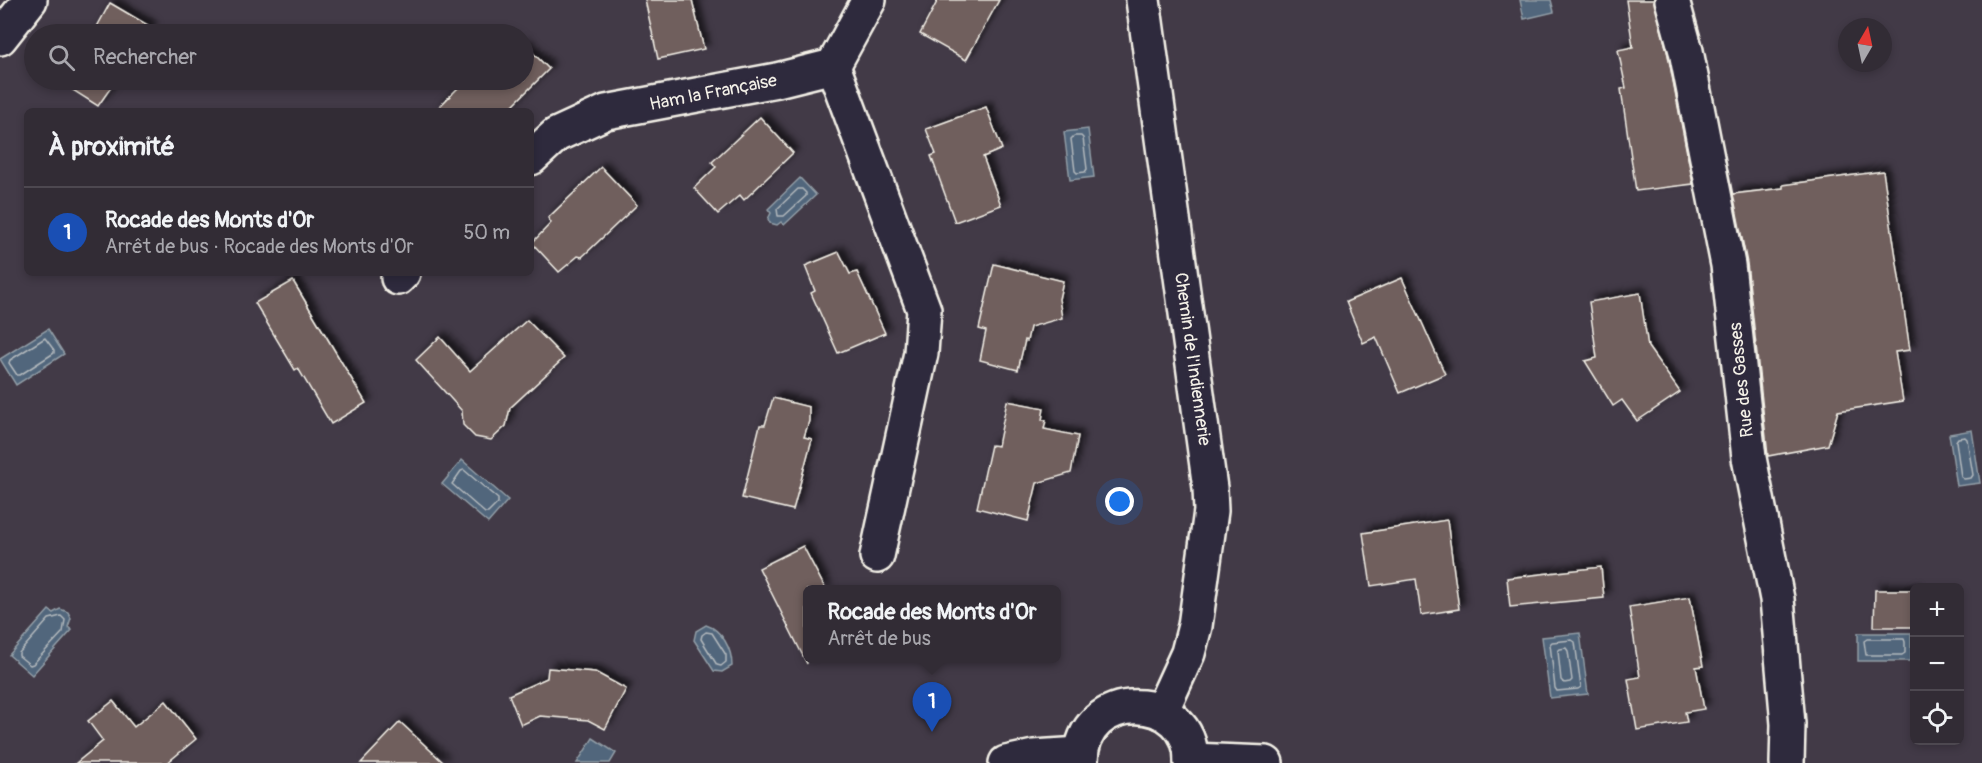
<!DOCTYPE html>
<html lang="fr">
<head>
<meta charset="utf-8">
<style>
  :root { --surface:#322c35; --page:#3a343d; --text:#f1f3f6; --muted:#a8a7ad; --line:#4d4850; --accent:#1a73e8 }
  body { margin:0; font-family:Pangolin,sans-serif; background:var(--page); color:var(--text) }
  .controls { position:absolute; right:18px; bottom:18px; display:grid; overflow:hidden; border-radius:9px; box-shadow:0 3px 9px #0003 }
  .controls button { width:54px; height:54px; display:grid; place-items:center; padding:0; border:0; border-bottom:2px solid var(--line); background:var(--surface); color:var(--text); font:30px sans-serif }
  .compass { position:absolute; left:1838px; top:18px; width:54px; height:54px; border-radius:50%; background:var(--surface); box-shadow:0 3px 9px #0003; rotate:9deg }
  .you { position:absolute; left:1120px; top:502px; width:21px; height:21px; margin:-15px; border:4px solid #fff; border-radius:50%; background:#1a73e8; box-shadow:0 0 0 9px #1a73e833 }
  .badge { display:grid; place-items:center; width:39px; height:39px; border-radius:50%; background:var(--accent); color:#fff; font-size:20px; font-weight:700 }
  .pin { position:absolute; translate:-50% -50px; filter:drop-shadow(0 2px 3px #0008) }
  .pin::after { content:''; position:absolute; top:32px; width:21px; height:18px; background:inherit; clip-path:polygon(0 0,100% 0,50% 100%) }
  .popup { position:absolute; left:803px; top:585px; width:258px; height:78px; box-sizing:border-box; display:grid; place-content:center; border-radius:9px; background:var(--surface); filter:drop-shadow(0 2px 4px #0005); font-size:20px; white-space:nowrap; color:var(--muted) }
  .popup b { font-size:22px; color:var(--text) }
  .popup::after { content:''; position:absolute; left:50%; top:100%; margin-left:-12px; border:12px solid transparent; border-top-color:var(--surface) }
  .list { margin:0; padding:0; list-style:none }
  h2 { display:flex; justify-content:space-between; align-items:center; height:78px; margin:0; padding:0 24px; font-size:26px }
  h2 small { font-size:20px; font-weight:400; color:var(--muted) }
  .list li { display:grid; grid-template-columns:39px 1fr auto; gap:18px; align-items:center; box-sizing:border-box; height:90px; padding:0 24px; border-top:2px solid var(--line) }
  .list b { display:block; font-size:22px; white-space:nowrap }
  .list p { margin:0; font-size:20px; white-space:nowrap; color:var(--muted) }
  .list em { font-size:20px; font-style:normal; color:var(--muted) }
  .icon { flex:none; width:33px; height:33px; fill:none; stroke:currentColor; stroke-width:2; stroke-linecap:round; stroke-linejoin:round }
  .map { position:relative; flex:none; width:1982px; height:763px; overflow:hidden }
  .search { position:absolute; background:var(--surface); box-shadow:0 3px 9px #0003; left:24px; top:24px; width:510px; height:66px; display:flex; align-items:center; gap:15px; box-sizing:border-box; padding:0 21px; border-radius:33px; color:var(--muted); font-size:22px }
  .panel { position:absolute; background:var(--surface); box-shadow:0 3px 9px #0003; left:24px; top:108px; width:510px; height:168px; border-radius:9px }
  .map>svg:first-child { display:block }
</style>
</head>
<body>
<div class="map">
<svg width="1982" height="763" viewBox="0 0 1982 763">
  <defs>
    <filter id="shadow"><feDropShadow dx="5.5" dy="-5.5" stdDeviation="3" flood-color="#0009"/></filter>
  </defs>
  <rect width="100%" height="100%" fill="#423a47"/>
  <filter id="ink" filterUnits="userSpaceOnUse"><feTurbulence type="fractalNoise" baseFrequency=".0167" numOctaves="2"/><feDisplacementMap in="SourceGraphic" scale="12" xChannelSelector="R" yChannelSelector="G"/><feConvolveMatrix kernelMatrix="1 2 1 2 8 2 1 2 1" color-interpolation-filters="sRGB"/></filter>
  <g filter="url(#ink)">
    <g fill="#51667c" stroke="#929ea7" stroke-width="1.5">
      <path d="M1520,0h31l3,12 -30,7z"/>
      <path d="M1088,129l6,48 -24,3 -6,-48z"/>
      <path d="M800,178l16,17 -32,30 -3,-3 -4,3 -7,-2 -2,-4 3,-6 -3,-4z"/>
      <path d="M48,329l16,25 -48,31 -16,-26z"/>
      <path d="M1972,430l8,53 -23,3 -8,-52z"/>
      <path d="M462,460l46,40 -20,23 -46,-39z"/>
      <path d="M60,609l8,3 3,6 -3,9 4,3 -40,45 -23,-20 40,-45 4,3z"/>
      <path d="M706,625c16,5 26,24 26,41l-10,6 -8,-1 -20,-31 2,-9z"/>
      <path d="M1580,633l8,61 -38,4 -8,-61z"/>
      <rect x="1858" y="633" width="53" height="28"/>
      <path d="M593,738l23,15 -6,10h-33z"/>
    </g>
    <g fill="none" stroke-linecap="round" stroke-linejoin="round">
      <g stroke="#b3b9bd" stroke-width="1.5">
        <path d="M1074,136h7l2,2 4,31 -2,3 -8,1 -2,-2 -4,-32z"/>
        <path d="M798,189h4l4,4v3l-22,20h-6l-1,-7z"/>
        <path d="M45,338l9,12v3l-34,22h-3l-8,-12 1,-3z"/>
        <path d="M1965,437l2,2 6,36 -2,3 -7,1 -3,-2 -5,-36 2,-3z"/>
        <path d="M464,470l34,29v4l-10,10h-3l-33,-29 9,-13z"/>
        <path d="M61,616l4,4 -2,12 -30,32 -3,1 -11,-9v-3l30,-34z"/>
        <path d="M706,632l6,1 14,22v7l-5,4 -4,-1 -16,-26 1,-4z"/>
        <path d="M1867,639h37l1,3v11l-3,2h-36l-2,-14z"/>
        <path d="M1572,640l3,2 6,45 -3,2 -21,2 -2,-3 -5,-44 2,-2z"/>
        <path d="M1566,648l2,3 4,29 -2,2 -6,1 -3,-3 -3,-29 2,-2z"/>
      </g>
    </g>
    <g fill="#705e5d" stroke="#f4f1e8" stroke-width="1.5" filter="url(#shadow)">
      <path d="M645,0h47l12,49 -46,10z"/>
      <path d="M938,0h61l-33,60 -46,-26z"/>
      <path d="M1626,0h28l14,55 25,129 -57,7 -15,-102 5,-1 -8,-38 15,-3z"/>
      <path d="M110,3l41,24 -4,7h-54z"/>
      <path d="M524,44l25,25 -42,42h-72l31,-31h58z"/>
      <path d="M68,80h53l-1,2 -4,-2 -18,26 -33,-21z"/>
      <path d="M986,107l16,42 -19,8 18,48 -46,17 -24,-66 5,-2 -10,-25z"/>
      <path d="M760,117l33,36 -49,47 -4,-5 -22,19 -24,-26 22,-21 -4,-5z"/>
      <path d="M601,167l36,38 -55,52 -4,-1 -19,16 -27,-29 19,-20 -3,-5z"/>
      <path d="M1883,171l27,179 -15,2 8,49 -65,10 -10,34 -60,11 -21,-193 -14,-69 50,-6v-3z"/>
      <path d="M839,252l11,22 7,-2 28,61 -47,20 -27,-60 4,-2 -10,-25z"/>
      <path d="M994,264l69,17 -4,18 3,19 -32,9 -3,14 -2,-1 -7,30 -38,-10 6,-29 -7,-2z"/>
      <path d="M1402,278l43,96 -45,19 -24,-56 -13,6 -17,-41z"/>
      <path d="M293,281l73,122 -35,21 -33,-56 -3,2 -40,-67z"/>
      <path d="M1640,293l8,54 32,45 -43,29 -15,-21 -9,6 -28,-45 12,-3 -8,-56z"/>
      <path d="M527,320l37,38 -54,50 -4,18 -15,14 -16,-3 -12,-12 -1,-14 -46,-51 24,-23 30,34z"/>
      <path d="M773,398l36,9v14l-5,16 8,2 -19,71 -51,-12 18,-73h5z"/>
      <path d="M1007,401l37,7 -2,12h4l-2,9 34,7 -7,37 -34,10 -9,38 -51,-13 14,-63 7,1z"/>
      <path d="M1447,520l12,89 -38,6 -5,-36 -45,7 -8,-53z"/>
      <path d="M803,546l23,44h-19v74l-48,-96z"/>
      <path d="M1601,567l3,31 -94,9 -3,-29z"/>
      <path d="M1875,590h39v37h-40z"/>
      <path d="M1690,597l13,69 -7,1 8,42 -19,3 2,10 -50,8 -9,-51 12,-2 -11,-70z"/>
      <path d="M548,668l47,4 31,17 -21,40 -17,-9 -48,-4 -19,9 -12,-30 38,-17z"/>
      <path d="M113,701l21,26 32,-26 30,38 -29,24h-91l27,-22 -15,-20z"/>
      <path d="M400,722l44,41h-83z"/>
    </g>
    <g fill="none" stroke-linecap="round" stroke-linejoin="round">
      <defs>
        <g id="minor">
          <path d="M1143,0l67,488 1,23 -16,115 -7,27 -27,59"/>
          <path d="M1672,0l14,51 42,214 21,193 28,141 11,125 -1,39"/>
          <path d="M0,38l30,-38"/>
          <path d="M833,66l91,244 -3,43 -44,203"/>
          <path d="M531,158l25,-23 50,-23 171,-32 56,-14 36,-66"/>
          <path d="M398,278l5,-5"/>
          <path d="M1191,760l75,3"/>
          <path d="M1006,763l28,-6 47,-3"/>
          <path d="M1081,763c-2,-76 113,-74 110,0"/>
        </g>
      </defs>
      <use href="#minor" stroke="#f4f1e8" stroke-width="38"/>
      <use href="#minor" stroke="#2f2a3d" stroke-width="33"/>
    </g>
  </g>
  <g text-anchor="middle" stroke-width="6" stroke-linejoin="round" paint-order="stroke">
    <g font-size="18" fill="#f4f1e8" stroke="#2f2a3d">
      <text transform="translate(713 92) rotate(-11)" y="6">Ham la Française</text>
      <text transform="translate(1193 359) rotate(82)" y="6">Chemin de l'Indiennerie</text>
      <text transform="translate(1741 380) rotate(-96)" y="6">Rue des Gasses</text>
    </g>
  </g>
</svg>
<div class="controls">
<button>+</button>
<button>−</button>
<button><svg class="icon" aria-label="locate" viewBox="0 0 24 24"><circle cx="12" cy="12" r="6"/><path d="M12 2v4M12 18v4M2 12h4M18 12h4"/></svg></button>
</div>
<svg class="compass" viewBox="-18 -18 36 36"><path d="M0-13l5 13h-10z" fill="#e53935"/><path d="M0 13l5-13h-10z" fill="#a8a7ad"/></svg>
<div class="you"></div>
<div class="pin badge" style="left:932px;top:732px;background:#1a4fb4">1</div>
<div class="popup"><b>Rocade des Monts d'Or</b>Arrêt de bus</div>
<div class="search"><svg class="icon" aria-label="search" viewBox="0 0 24 24"><circle cx="10" cy="10" r="6"/><path d="M15 15l6 6"/></svg>Rechercher</div>
<section class="panel">
<h2>À proximité<small></small></h2>
<ul class="list">
<li><span class="badge" style="background:#1a4fb4">1</span><div><b>Rocade des Monts d'Or</b><p>Arrêt de bus · Rocade des Monts d'Or</p></div><em>50 m</em></li>
</ul>
</section>
</div>
</body>
</html>
